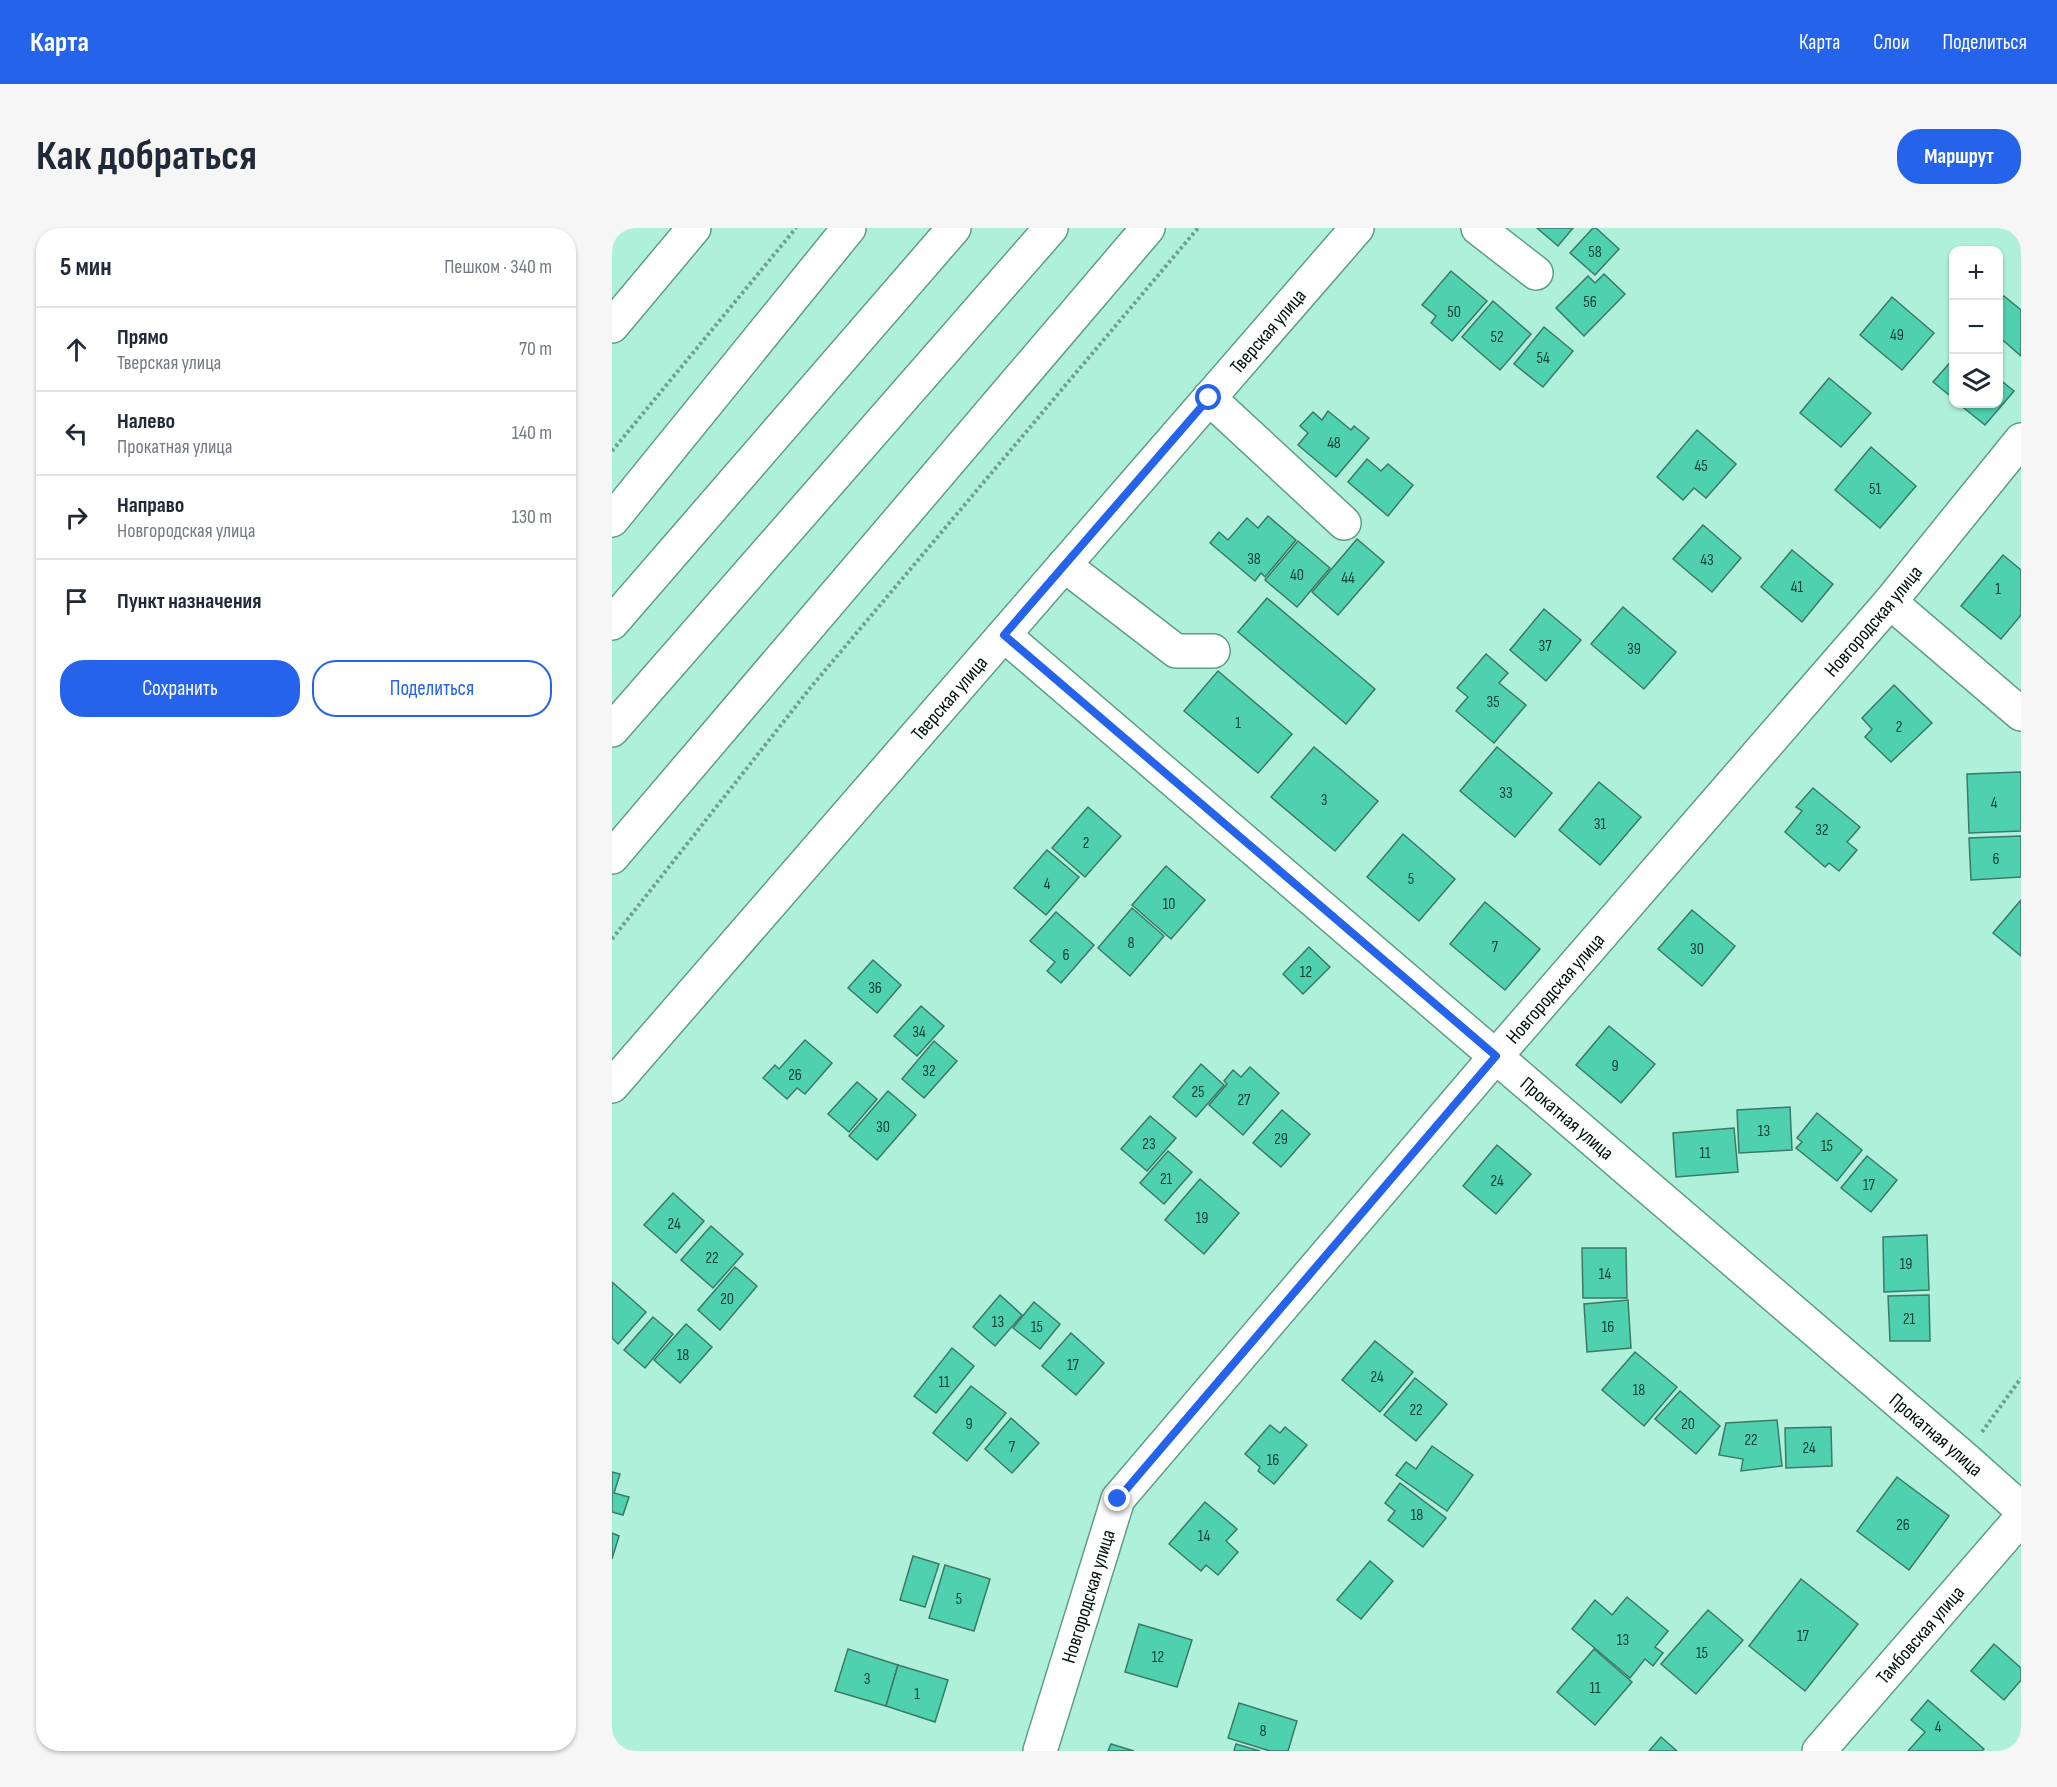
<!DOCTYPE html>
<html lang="ru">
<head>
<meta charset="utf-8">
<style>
  :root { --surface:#fff; --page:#f6f6f7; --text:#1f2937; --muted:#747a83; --line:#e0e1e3; --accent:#2563eb }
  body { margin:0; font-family:"Sofia Sans Condensed",sans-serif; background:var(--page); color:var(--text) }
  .controls { position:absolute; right:18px; top:18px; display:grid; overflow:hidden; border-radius:12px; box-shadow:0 2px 4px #0004 }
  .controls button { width:54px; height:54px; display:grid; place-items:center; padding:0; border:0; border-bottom:2px solid var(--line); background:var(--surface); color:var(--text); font:30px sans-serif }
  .stop { position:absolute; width:18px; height:18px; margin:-14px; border:4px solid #2563eb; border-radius:50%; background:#fff }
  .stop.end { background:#2563eb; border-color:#fff; box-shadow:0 2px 6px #0008 }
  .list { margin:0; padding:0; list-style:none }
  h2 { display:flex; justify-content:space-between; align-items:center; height:78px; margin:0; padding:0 24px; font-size:26px }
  h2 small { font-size:20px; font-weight:400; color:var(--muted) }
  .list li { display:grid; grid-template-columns:39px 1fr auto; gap:18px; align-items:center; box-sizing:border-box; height:84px; padding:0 24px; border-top:2px solid var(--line) }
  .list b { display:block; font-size:22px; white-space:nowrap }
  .list p { margin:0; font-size:20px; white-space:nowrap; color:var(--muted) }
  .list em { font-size:20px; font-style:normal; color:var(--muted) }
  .actions { display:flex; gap:12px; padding:18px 24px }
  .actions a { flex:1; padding:14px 0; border:2px solid var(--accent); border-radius:24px; text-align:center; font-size:21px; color:var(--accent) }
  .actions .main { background:var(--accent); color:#fff }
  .icon { flex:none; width:33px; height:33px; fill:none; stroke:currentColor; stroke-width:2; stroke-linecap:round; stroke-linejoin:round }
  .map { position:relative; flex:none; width:1409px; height:1523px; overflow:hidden; border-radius:24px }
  header { display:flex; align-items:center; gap:36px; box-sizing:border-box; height:84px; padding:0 30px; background:var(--accent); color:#fff }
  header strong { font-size:28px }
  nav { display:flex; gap:33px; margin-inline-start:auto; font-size:21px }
  .intro { display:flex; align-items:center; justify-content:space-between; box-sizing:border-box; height:144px; padding:0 36px }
  h1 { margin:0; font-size:42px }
  .button { padding:15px 27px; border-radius:24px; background:var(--accent); color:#fff; font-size:21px; font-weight:700 }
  main { display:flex; gap:36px; padding:0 36px }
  aside { flex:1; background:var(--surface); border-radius:24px; box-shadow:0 2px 4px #0004 }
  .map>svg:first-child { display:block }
</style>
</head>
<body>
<header>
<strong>Карта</strong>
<nav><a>Карта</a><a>Слои</a><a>Поделиться</a></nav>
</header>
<div class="intro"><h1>Как добраться</h1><a class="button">Маршрут</a></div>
<main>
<aside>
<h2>5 мин<small>Пешком · 340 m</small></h2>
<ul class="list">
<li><svg class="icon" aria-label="ahead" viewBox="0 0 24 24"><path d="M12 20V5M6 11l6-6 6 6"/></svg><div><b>Прямо</b><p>Тверская улица</p></div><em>70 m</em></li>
<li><svg class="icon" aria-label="left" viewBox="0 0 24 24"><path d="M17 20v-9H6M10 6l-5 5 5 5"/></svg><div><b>Налево</b><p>Прокатная улица</p></div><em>140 m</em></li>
<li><svg class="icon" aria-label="right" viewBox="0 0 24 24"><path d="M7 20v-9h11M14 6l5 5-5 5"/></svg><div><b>Направо</b><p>Новгородская улица</p></div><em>130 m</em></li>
<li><svg class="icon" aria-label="arrive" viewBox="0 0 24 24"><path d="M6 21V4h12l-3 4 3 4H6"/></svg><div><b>Пункт назначения</b></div></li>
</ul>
<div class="actions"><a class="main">Сохранить</a><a>Поделиться</a></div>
</aside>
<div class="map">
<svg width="1409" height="1523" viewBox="0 0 1409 1523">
  <rect width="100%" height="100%" fill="#aff0da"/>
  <g fill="#4fd0ae" stroke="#3b7a67" stroke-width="1.5">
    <path d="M925,0h36l-15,18z"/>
    <path d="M981,0h3l23,21 -24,26 -25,-22z"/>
    <path d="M839,43l36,30 -35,40 -21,-18 5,-7 -14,-11z"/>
    <path d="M992,46l21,20 -41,42 -28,-28 32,-32 7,7z"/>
    <path d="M1392,68l17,14v46l-23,-20v-34z"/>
    <path d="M1280,69l42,36 -32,37 -42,-35z"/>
    <path d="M881,73l38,33 -31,36 -38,-33z"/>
    <path d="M932,99l29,24 -30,36 -29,-23z"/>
    <path d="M1342,130v41l-21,-17z"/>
    <path d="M1217,150l42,35 -30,34 -41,-34z"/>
    <path d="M1386,150l16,13 -29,34 -26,-21h39z"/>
    <path d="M716,183l23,19 3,-4 15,12 -33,39 -38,-32 10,-12 -8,-7 13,-14 9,8z"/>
    <path d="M1085,202l39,34 -30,34 -12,-10 -11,12 -26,-23z"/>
    <path d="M1259,219l45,39 -36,42 -45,-38z"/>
    <path d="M755,231l14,12 7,-7 25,21 -25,31 -40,-34z"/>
    <path d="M656,288l28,24 -31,37 -4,-4 -6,8 -45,-38 9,-11 9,8 19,-22 11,10z"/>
    <path d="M1091,297l38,33 -29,34 -39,-33z"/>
    <path d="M745,311l27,23 -46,53 -26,-23z"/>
    <path d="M686,313l32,27 -33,39 -32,-27z"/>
    <path d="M1180,322l41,34 -31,38 -41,-35z"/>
    <path d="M1391,327l18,15v45l-20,24 -40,-33z"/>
    <path d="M655,370l108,91 -29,35 -108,-92z"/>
    <path d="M1011,379l53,45 -32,37 -53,-45z"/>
    <path d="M932,381l37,31 -35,41 -36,-31z"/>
    <path d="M874,426l22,19 -9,10 27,22 -32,38 -38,-32 12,-14 -11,-9z"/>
    <path d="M606,443l74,63 -34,39 -74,-62z"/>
    <path d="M1282,457l38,38 -41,39 -26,-25 7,-8 -10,-11z"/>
    <path d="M702,519l64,54 -43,50 -64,-54z"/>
    <path d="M885,519l55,46 -37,44 -55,-46z"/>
    <path d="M1409,544v59l-52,2 -2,-59z"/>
    <path d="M987,554l42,35 -41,48 -41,-35z"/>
    <path d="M1201,560l47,39 -13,15 10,8 -18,21 -10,-8 -4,4 -40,-35 17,-21 -6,-4z"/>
    <path d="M476,579l33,29 -36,41 -33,-29z"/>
    <path d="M791,606l52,45 -36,42 -52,-44z"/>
    <path d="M1409,608v41l-50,3 -2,-42z"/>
    <path d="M435,622l32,27 -33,38 -32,-27z"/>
    <path d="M554,638l39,34 -34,39 -39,-34z"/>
    <path d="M1409,672v56l-28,-23z"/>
    <path d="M873,674l55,47 -35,41 -55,-46z"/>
    <path d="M520,680l32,28 -34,40 -32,-28z"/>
    <path d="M1080,682l43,36 -33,40 -44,-37z"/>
    <path d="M444,684l38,33 -33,38 -14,-12 8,-9 -25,-21z"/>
    <path d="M697,719l21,20 -27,27 -20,-20z"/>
    <path d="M261,732l28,25 -24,28 -29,-25z"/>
    <path d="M309,778l23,20 -27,30 -23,-20z"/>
    <path d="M997,798l46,38 -34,39 -45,-38z"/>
    <path d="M193,812l27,23 -27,31 -8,-6 -10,11 -24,-21 12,-13 4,4z"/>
    <path d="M322,813l23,20 -33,37 -22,-19z"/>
    <path d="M589,836l23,21 -28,32 -23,-20z"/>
    <path d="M638,839l29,26 -36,42 -34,-30 18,-21 -3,-3 9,-11 8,7z"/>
    <path d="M245,854l20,17 -28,33 -21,-18z"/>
    <path d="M276,863l28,24 -39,45 -28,-24z"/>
    <path d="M1178,879l2,43 -53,3 -2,-43z"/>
    <path d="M670,882l28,24 -29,33 -28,-24z"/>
    <path d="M1205,885l45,37 -25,31 -41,-33 6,-6 -5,-4z"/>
    <path d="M538,888l26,22 -29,33 -26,-22z"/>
    <path d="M1122,900l4,44 -62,5 -3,-44z"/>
    <path d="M885,917l34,29 -35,40 -33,-28z"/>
    <path d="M556,923l24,21 -28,32 -24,-21z"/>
    <path d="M1255,928l30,24 -26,32 -30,-24z"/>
    <path d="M588,951l39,34 -35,41 -39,-34z"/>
    <path d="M61,965l31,28 -28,32 -32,-28z"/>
    <path d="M99,998l32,28 -30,34 -32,-28z"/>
    <path d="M1315,1007l2,55 -45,2 -1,-55z"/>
    <path d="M970,1020h44l1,50h-44z"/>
    <path d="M123,1039l22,19 -37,44 -22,-20z"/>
    <path d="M0,1054l34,30 -28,32 -6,-6z"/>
    <path d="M388,1067l22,20 -27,31 -22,-19z"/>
    <path d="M1317,1067l1,46h-40l-2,-45z"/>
    <path d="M1016,1072l3,48 -44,4 -3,-48z"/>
    <path d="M422,1074l26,22 -20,25 -27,-21z"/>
    <path d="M41,1089l20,17 -28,34 -21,-18z"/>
    <path d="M74,1096l26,23 -32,36 -26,-23z"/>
    <path d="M459,1105l33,30 -28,32 -34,-29z"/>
    <path d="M763,1113l38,31 -33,40 -38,-32z"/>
    <path d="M340,1120l22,18 -38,47 -22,-17z"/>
    <path d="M1023,1124l42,35 -33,39 -42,-36z"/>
    <path d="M803,1150l32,26 -31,37 -32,-26z"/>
    <path d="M359,1158l35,27 -39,48 -34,-28z"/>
    <path d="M1068,1163l40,35 -24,28 -41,-35z"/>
    <path d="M399,1190l28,25 -27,30 -27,-24z"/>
    <path d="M1165,1192l5,46 -41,5 2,-12 -24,-4 7,-32z"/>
    <path d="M658,1197l10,8 5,-6 22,18 -33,39 -16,-13 2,-4 -15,-13z"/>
    <path d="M1219,1199l1,39 -46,2 -1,-40z"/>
    <path d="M820,1218l41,29 -26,36 -51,-36 10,-13 10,7z"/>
    <path d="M0,1244l8,2 -6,19 15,4 -6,18 -11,-3z"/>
    <path d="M1285,1249l52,39 -40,54 -52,-39z"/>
    <path d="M788,1255l46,35 -23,29 -35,-27 7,-9 -10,-8z"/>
    <path d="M593,1274l32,27 -11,12 12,11 -20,23 -12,-10 -5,6 -32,-27z"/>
    <path d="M0,1305l7,3 -7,23z"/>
    <path d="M301,1328l26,8 -14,43 -25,-7z"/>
    <path d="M758,1333l23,20 -32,38 -24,-19z"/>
    <path d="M333,1337l45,14 -16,52 -45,-13z"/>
    <path d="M1189,1351l57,45 -53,67 -56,-45z"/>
    <path d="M1015,1369l41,34 -13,16 8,6 -10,13 -8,-7 -15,19 -58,-49 23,-29 17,15z"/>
    <path d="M1096,1382l35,30 -47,54 -35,-30z"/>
    <path d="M527,1396l53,16 -15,47 -52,-15z"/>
    <path d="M1382,1416l27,24v12l-17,20 -33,-29z"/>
    <path d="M236,1421l50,16 -12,41 -51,-15z"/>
    <path d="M982,1421l38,33 -37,43 -38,-33z"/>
    <path d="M286,1437l50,15 -13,42 -49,-16z"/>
    <path d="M1316,1472l56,49 -2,2h-74l17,-19 -14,-12z"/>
    <path d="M627,1475l58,18 -9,30h-18l-42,-13z"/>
    <path d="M1049,1509l16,14h-28z"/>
    <path d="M499,1516l23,7h-26z"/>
    <path d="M624,1516l24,7h-26z"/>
  </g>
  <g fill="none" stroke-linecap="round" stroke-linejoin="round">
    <defs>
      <g id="minor">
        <path d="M866,0l58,45"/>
        <path d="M0,98l82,-98"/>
        <path d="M597,170l135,125"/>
        <path d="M452,337l112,86h37"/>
        <path d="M1278,374l131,112"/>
        <path id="s1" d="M392,407l960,823 57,51"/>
        <path id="s2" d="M0,858l745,-858"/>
        <path id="s3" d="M428,1523l78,-252 378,-443 394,-454 131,-162"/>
        <path id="s4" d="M1207,1523l202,-233"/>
      </g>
      <g id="major">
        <path d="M0,292l237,-292"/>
        <path d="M0,395l342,-395"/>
        <path d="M0,502l439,-502"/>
        <path d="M0,629l536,-629"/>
      </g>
    </defs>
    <use href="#minor" stroke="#5e9d89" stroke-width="36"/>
    <use href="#major" stroke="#5e9d89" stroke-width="36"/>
    <g stroke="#70a08f" stroke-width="4" stroke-dasharray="3 3" stroke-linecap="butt">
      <path d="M0,223l184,-223"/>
      <path d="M0,711l199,-252 387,-459"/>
      <path d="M1370,1204l39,-54"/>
    </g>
    <use href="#minor" stroke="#fff" stroke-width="33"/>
    <use href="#major" stroke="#fff" stroke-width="33"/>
  </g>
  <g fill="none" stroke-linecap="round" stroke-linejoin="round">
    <path stroke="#2563eb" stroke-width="8" d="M506,1271l378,-443 -492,-421 205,-237"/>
  </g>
  <g text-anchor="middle" stroke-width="4.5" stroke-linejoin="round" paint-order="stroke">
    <g font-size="16" fill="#144234">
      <text x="983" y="29">58</text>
      <text x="978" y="79">56</text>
      <text x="842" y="89">50</text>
      <text x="1285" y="112">49</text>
      <text x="885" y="114">52</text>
      <text x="931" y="135">54</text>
      <text x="722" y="220">48</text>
      <text x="1089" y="243">45</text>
      <text x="1263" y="266">51</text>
      <text x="642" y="336">38</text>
      <text x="1095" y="337">43</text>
      <text x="685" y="352">40</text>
      <text x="736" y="355">44</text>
      <text x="1185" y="364">41</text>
      <text x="1386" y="366">1</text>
      <text x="933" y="423">37</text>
      <text x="1022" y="426">39</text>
      <text x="881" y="479">35</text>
      <text x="626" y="500">1</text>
      <text x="1287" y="504">2</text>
      <text x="894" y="570">33</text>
      <text x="712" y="577">3</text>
      <text x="1382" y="580">4</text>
      <text x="988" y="601">31</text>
      <text x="1210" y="607">32</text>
      <text x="474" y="620">2</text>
      <text x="1384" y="636">6</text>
      <text x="799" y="656">5</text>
      <text x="435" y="661">4</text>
      <text x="557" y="681">10</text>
      <text x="519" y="720">8</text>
      <text x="883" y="724">7</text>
      <text x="1085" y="726">30</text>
      <text x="454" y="732">6</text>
      <text x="694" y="749">12</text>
      <text x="263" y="765">36</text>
      <text x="307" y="809">34</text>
      <text x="1003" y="843">9</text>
      <text x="317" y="848">32</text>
      <text x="183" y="852">26</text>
      <text x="586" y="869">25</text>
      <text x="632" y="877">27</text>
      <text x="271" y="904">30</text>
      <text x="1152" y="908">13</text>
      <text x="669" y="916">29</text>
      <text x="537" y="921">23</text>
      <text x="1215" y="923">15</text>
      <text x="1093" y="930">11</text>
      <text x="554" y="956">21</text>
      <text x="885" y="958">24</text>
      <text x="1257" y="962">17</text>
      <text x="590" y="995">19</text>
      <text x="62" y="1001">24</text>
      <text x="100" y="1035">22</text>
      <text x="1294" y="1041">19</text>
      <text x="993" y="1051">14</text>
      <text x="115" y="1076">20</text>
      <text x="1297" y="1096">21</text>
      <text x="386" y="1099">13</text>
      <text x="425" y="1104">15</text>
      <text x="996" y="1104">16</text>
      <text x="71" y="1132">18</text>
      <text x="461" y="1142">17</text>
      <text x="765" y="1154">24</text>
      <text x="332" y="1159">11</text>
      <text x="1027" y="1167">18</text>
      <text x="804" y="1187">22</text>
      <text x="357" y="1201">9</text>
      <text x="1076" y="1201">20</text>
      <text x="1139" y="1217">22</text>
      <text x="400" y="1224">7</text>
      <text x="1197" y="1225">24</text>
      <text x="661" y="1237">16</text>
      <text x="805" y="1292">18</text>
      <text x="1291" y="1302">26</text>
      <text x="592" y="1313">14</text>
      <text x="347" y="1376">5</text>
      <text x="1191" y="1413">17</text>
      <text x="1011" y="1417">13</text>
      <text x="1090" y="1430">15</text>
      <text x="546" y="1434">12</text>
      <text x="255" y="1456">3</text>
      <text x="983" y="1465">11</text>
      <text x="305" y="1471">1</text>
      <text x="1326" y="1504">4</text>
      <text x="651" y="1508">8</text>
    </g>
    <g font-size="20" fill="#00120b" stroke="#bcfde7">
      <text dy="7" stroke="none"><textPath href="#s2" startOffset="1000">Тверская улица</textPath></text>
      <text dy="7" stroke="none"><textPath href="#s3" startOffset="1422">Новгородская улица</textPath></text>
      <text dy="7" stroke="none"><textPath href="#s2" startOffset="514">Тверская улица</textPath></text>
      <text dy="7" stroke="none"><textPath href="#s3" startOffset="936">Новгородская улица</textPath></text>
      <text dy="7" stroke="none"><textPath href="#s1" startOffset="742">Прокатная улица</textPath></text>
      <text dy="7" stroke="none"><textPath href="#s1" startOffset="1228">Прокатная улица</textPath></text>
      <text dy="7" stroke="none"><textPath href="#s3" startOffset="162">Новгородская улица</textPath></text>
      <text dy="7" stroke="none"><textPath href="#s4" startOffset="154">Тамбовская улица</textPath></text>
    </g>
  </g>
</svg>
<div class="controls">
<button>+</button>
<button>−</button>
<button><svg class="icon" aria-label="layers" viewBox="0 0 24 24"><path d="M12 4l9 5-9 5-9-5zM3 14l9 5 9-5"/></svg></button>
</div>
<div class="stop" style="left:597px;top:170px"></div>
<div class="stop end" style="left:506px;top:1271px"></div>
</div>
</main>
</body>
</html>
